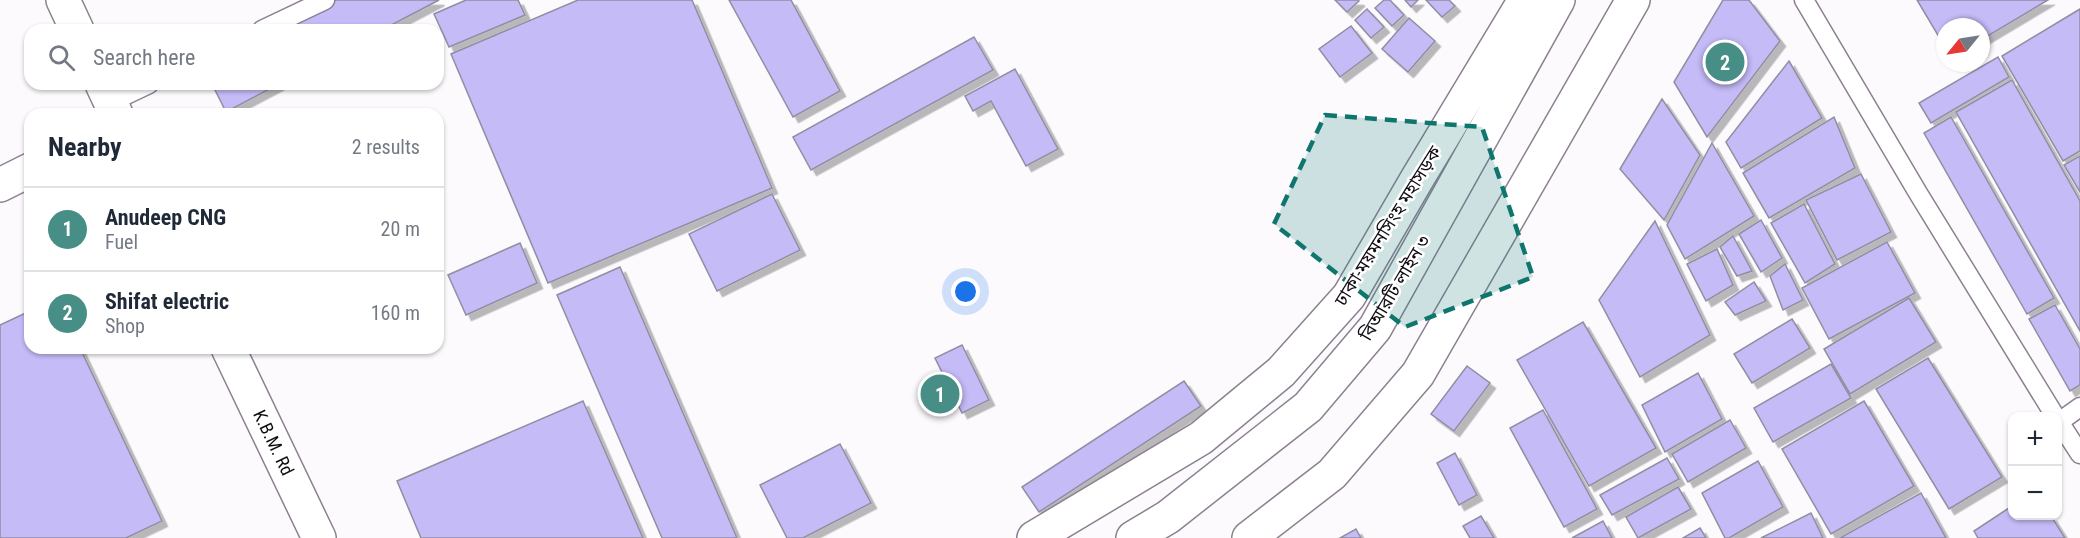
<!DOCTYPE html>
<html lang="en">
<head>
<meta charset="utf-8">
<style>
  :root { --surface:#fff; --page:#f6f6f7; --text:#1f2937; --muted:#747a83; --line:#e0e1e3; --accent:#478e87 }
  body { margin:0; font-family:"Roboto Condensed","Noto Sans Bengali",sans-serif; background:var(--page); color:var(--text) }
  .controls { position:absolute; right:18px; bottom:18px; display:grid; overflow:hidden; border-radius:12px; box-shadow:0 2px 4px #0004 }
  .controls button { width:54px; height:54px; display:grid; place-items:center; padding:0; border:0; border-bottom:2px solid var(--line); background:var(--surface); color:var(--text); font:30px sans-serif }
  .compass { position:absolute; left:1936px; top:18px; width:54px; height:54px; border-radius:50%; background:var(--surface); box-shadow:0 2px 4px #0004; rotate:240deg }
  .you { position:absolute; left:966px; top:292px; width:21px; height:21px; margin:-15px; border:4px solid #fff; border-radius:50%; background:#1a73e8; box-shadow:0 0 0 9px #1a73e833 }
  .badge { display:grid; place-items:center; width:39px; height:39px; border-radius:50%; background:var(--accent); color:#fff; font-size:20px; font-weight:700 }
  .pin { position:absolute; translate:-50% -50%; border:3px solid #fff; box-shadow:0 2px 6px #0006 }
  .list { margin:0; padding:0; list-style:none }
  h2 { display:flex; justify-content:space-between; align-items:center; height:78px; margin:0; padding:0 24px; font-size:26px }
  h2 small { font-size:20px; font-weight:400; color:var(--muted) }
  .list li { display:grid; grid-template-columns:39px 1fr auto; gap:18px; align-items:center; box-sizing:border-box; height:84px; padding:0 24px; border-top:2px solid var(--line) }
  .list b { display:block; font-size:22px; white-space:nowrap }
  .list p { margin:0; font-size:20px; white-space:nowrap; color:var(--muted) }
  .list em { font-size:20px; font-style:normal; color:var(--muted) }
  .icon { flex:none; width:33px; height:33px; fill:none; stroke:currentColor; stroke-width:2; stroke-linecap:round; stroke-linejoin:round }
  .map { position:relative; flex:none; width:2080px; height:538px; overflow:hidden }
  .search { position:absolute; background:var(--surface); box-shadow:0 2px 4px #0004; left:24px; top:24px; width:420px; height:66px; display:flex; align-items:center; gap:15px; box-sizing:border-box; padding:0 21px; border-radius:18px; color:var(--muted); font-size:22px }
  .panel { position:absolute; background:var(--surface); box-shadow:0 2px 4px #0004; left:24px; top:108px; width:420px; height:246px; border-radius:18px }
  .map>svg:first-child { display:block }
</style>
</head>
<body>
<div class="map">
<svg width="2080" height="538" viewBox="0 0 2080 538">
  <defs>
    <filter id="shadow"><feDropShadow dx="5.5" dy="5.5" stdDeviation="0" flood-color="#0004"/></filter>
  </defs>
  <rect width="100%" height="100%" fill="#fdfafe"/>
  <g fill="#c4bbf7" stroke="#908ea1" stroke-width="1.5" filter="url(#shadow)">
    <path d="M336,0h103l-57,30h-104z"/>
    <path d="M466,0h52l7,15 -76,32 -15,-33z"/>
    <path d="M578,0h114l80,188 -224,95 -97,-229z"/>
    <path d="M729,0h62l49,91 -47,26z"/>
    <path d="M1335,0h23l1,1 -12,11z"/>
    <path d="M1384,0h6l14,15 -12,11 -17,-18z"/>
    <path d="M1405,0h13l-7,7z"/>
    <path d="M1426,0h23l6,6 -13,11z"/>
    <path d="M1723,0h26l31,41 -73,96 -33,-55z"/>
    <path d="M1917,0h131l-67,40v-13h-36v20z"/>
    <path d="M1367,9l17,18 -13,11 -16,-18z"/>
    <path d="M2080,9v142l-17,10 -61,-105z"/>
    <path d="M1409,18l26,23 -27,31 -26,-23z"/>
    <path d="M1351,26l21,27 -32,24 -21,-28z"/>
    <path d="M974,37l19,33 -182,100 -18,-33z"/>
    <path d="M1998,57l11,20 -78,46 -12,-20z"/>
    <path d="M1789,61l33,57 -81,50 -15,-26z"/>
    <path d="M1015,69l43,80 -32,17 -35,-65 -18,10 -8,-15z"/>
    <path d="M2012,80l68,121v130l-124,-219z"/>
    <path d="M212,84h67l-53,28z"/>
    <path d="M1662,99l38,56 -36,65 -44,-51z"/>
    <path d="M1834,117l21,51 -86,50 -26,-45z"/>
    <path d="M1951,117l103,181 -27,16 -103,-181z"/>
    <path d="M1712,143l42,73 -69,43 -18,-34z"/>
    <path d="M2080,156v36l-16,-27z"/>
    <path d="M1861,174l30,58 -54,28 -31,-60z"/>
    <path d="M772,194l28,56 -83,41 -28,-57z"/>
    <path d="M1804,204l31,60 -30,19 -34,-60z"/>
    <path d="M1761,220l21,38 -21,14 -22,-38z"/>
    <path d="M1655,221l55,114 -70,42 -41,-77z"/>
    <path d="M1733,236l19,35 -15,5 -17,-29z"/>
    <path d="M1887,242l28,51 -86,46 -27,-51z"/>
    <path d="M520,243l17,40 -71,32 -18,-40z"/>
    <path d="M1717,249l16,36 -27,16 -19,-37z"/>
    <path d="M1785,264l18,36 -20,10 -13,-34z"/>
    <path d="M620,267l117,271h-75l-105,-243z"/>
    <path d="M1754,282l12,19 -31,14 -10,-13z"/>
    <path d="M1909,298l27,44 -86,52 -26,-45z"/>
    <path d="M2055,305l25,44v36l-10,6 -41,-72z"/>
    <path d="M30,311v37h50l82,173 -36,17h-126v-213z"/>
    <path d="M1792,319l18,29 -58,35 -18,-29z"/>
    <path d="M1583,322l73,126 -67,38 -72,-126z"/>
    <path d="M962,345l27,55 -27,13 -27,-55z"/>
    <path d="M1928,358l74,119 -53,32 -73,-120z"/>
    <path d="M1831,364l20,34 -78,44 -19,-34z"/>
    <path d="M1467,366l23,17 -36,48 -23,-17z"/>
    <path d="M1698,373l24,46 -57,33 -23,-47z"/>
    <path d="M1184,381l17,25 -162,106 -17,-25z"/>
    <path d="M583,401l60,137h-222l-24,-57z"/>
    <path d="M1864,401l50,85 -83,48 -49,-85z"/>
    <path d="M1543,410l54,99 -33,18 -54,-99z"/>
    <path d="M1730,420l16,28 -58,34 -16,-28z"/>
    <path d="M840,444l31,59 -68,35h-16l-27,-53z"/>
    <path d="M1455,453l22,42 -18,10 -22,-42z"/>
    <path d="M1667,458l12,21 -67,36 -12,-20z"/>
    <path d="M1758,461l25,46 -54,31h-4l-23,-45z"/>
    <path d="M1678,487l13,22 -53,29 -12,-21z"/>
    <path d="M1921,493l25,45h-106z"/>
    <path d="M2012,506v10h39l14,22h-87l-4,-7z"/>
    <path d="M1811,513l12,25h-62z"/>
    <path d="M1481,516l13,22h-24l-7,-12z"/>
    <path d="M1603,521l9,17h-40z"/>
    <path d="M1700,528l6,10h-23z"/>
    <path d="M1356,529l5,9h-21z"/>
  </g>
  <g fill="none" stroke-linecap="round" stroke-linejoin="round">
    <defs>
      <g id="service">
        <path d="M1804,0l114,193 137,223"/>
        <path d="M262,30l63,-30"/>
        <path d="M111,102l38,-18"/>
        <path d="M2058,420l22,34"/>
        <path d="M2059,422l21,-15"/>
      </g>
      <path id="minor" d="M0,185l30,-15"/>
      <g id="tertiary">
        <path d="M63,0l14,30"/>
        <path d="M102,84l14,30"/>
        <path id="s1" d="M228,348l91,190"/>
      </g>
      <g id="trunk">
        <path d="M1034,538l167,-100 80,-66 68,-76 68,-117 108,-179"/>
        <path d="M1249,538l83,-64 86,-100 215,-374"/>
      </g>
      <path id="motorway" d="M1133,538l35,-21 140,-110 67,-79 183,-328"/>
    </defs>
    <use href="#service" stroke="#8c8091" stroke-width="21"/>
    <use href="#minor" stroke="#8c8091" stroke-width="36"/>
    <use href="#tertiary" stroke="#8c8091" stroke-width="36"/>
    <use href="#trunk" stroke="#8c8091" stroke-width="36"/>
    <use href="#motorway" stroke="#8c8091" stroke-width="36"/>
    <use href="#service" stroke="#fff" stroke-width="18"/>
    <use href="#minor" stroke="#fff" stroke-width="33"/>
    <use href="#tertiary" stroke="#fff" stroke-width="33"/>
    <use href="#trunk" stroke="#fff" stroke-width="33"/>
    <use href="#motorway" stroke="#fff" stroke-width="33"/>
  </g>
  <path fill="#0f766e" fill-opacity="0.2" stroke="#0f766e" stroke-width="4.5" stroke-dasharray="12 8" stroke-linejoin="round" d="M1325,115l157,12 51,150 -128,50 -131,-103z"/>
  <g text-anchor="middle" stroke-width="5" stroke-linejoin="round" paint-order="stroke">
    <g font-size="18" fill="#0f0b11" stroke="#fff">
      <text transform="translate(1388 226) rotate(-58)" y="6">ঢাকা-ময়মনসিংহ মহাসড়ক</text>
      <text transform="translate(1395 288) rotate(-59)" y="6">বিআরটি লাইন ৩</text>
      <text dy="6" stroke="none"><textPath href="#s1" startOffset="105">K.B.M. Rd</textPath></text>
    </g>
  </g>
</svg>
<div class="controls">
<button>+</button>
<button>−</button>
</div>
<svg class="compass" viewBox="-18 -18 36 36"><path d="M0-13l5 13h-10z" fill="#e53935"/><path d="M0 13l5-13h-10z" fill="#747a83"/></svg>
<div class="you"></div>
<div class="pin badge" style="left:940px;top:394px">1</div>
<div class="pin badge" style="left:1725px;top:62px">2</div>
<div class="search"><svg class="icon" aria-label="search" viewBox="0 0 24 24"><circle cx="10" cy="10" r="6"/><path d="M15 15l6 6"/></svg>Search here</div>
<section class="panel">
<h2>Nearby<small>2 results</small></h2>
<ul class="list">
<li><span class="badge">1</span><div><b>Anudeep CNG</b><p>Fuel</p></div><em>20 m</em></li>
<li><span class="badge">2</span><div><b>Shifat electric</b><p>Shop</p></div><em>160 m</em></li>
</ul>
</section>
</div>
</body>
</html>
